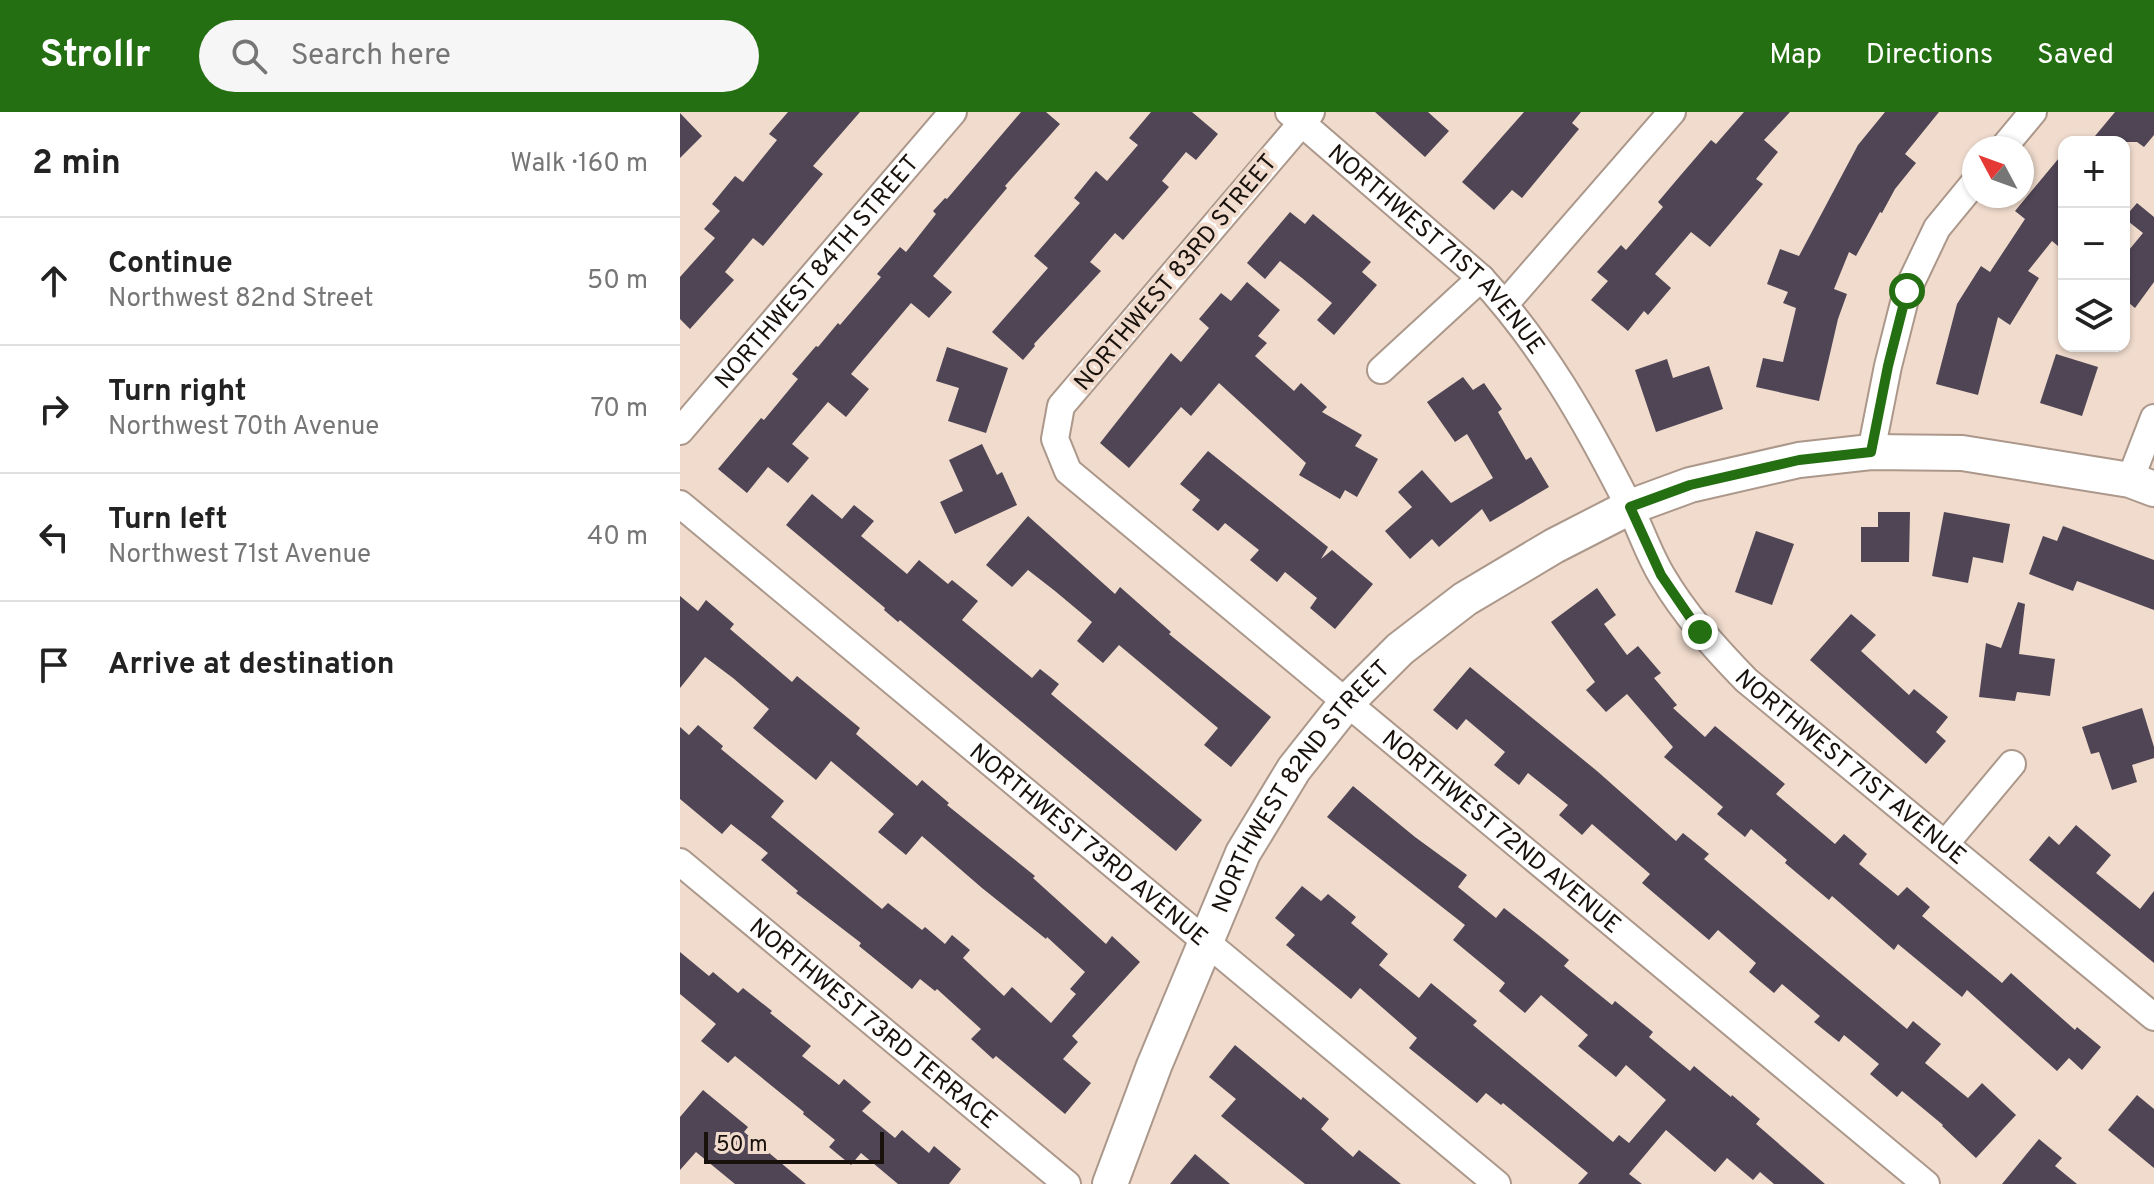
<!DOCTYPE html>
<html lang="en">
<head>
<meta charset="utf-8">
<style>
  :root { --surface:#fff; --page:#f6f6f6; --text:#222; --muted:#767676; --line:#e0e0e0; --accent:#246f11 }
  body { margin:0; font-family:Overpass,sans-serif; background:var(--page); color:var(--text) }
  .controls { position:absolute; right:24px; top:24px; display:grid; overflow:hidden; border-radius:16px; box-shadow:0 2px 6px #0004 }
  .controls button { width:72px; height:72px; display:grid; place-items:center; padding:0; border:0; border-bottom:2px solid var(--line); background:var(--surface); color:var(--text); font:40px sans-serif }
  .compass { position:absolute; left:1282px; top:24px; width:72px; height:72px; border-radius:50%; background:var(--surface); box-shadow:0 2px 6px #0004; rotate:311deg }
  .scale { position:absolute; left:24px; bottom:20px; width:180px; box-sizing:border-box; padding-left:8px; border:4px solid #18110c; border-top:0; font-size:22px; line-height:28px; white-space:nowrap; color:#18110c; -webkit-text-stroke:6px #f0dbcd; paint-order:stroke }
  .stop { position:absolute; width:24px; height:24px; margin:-18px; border:6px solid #246f11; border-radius:50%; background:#fff }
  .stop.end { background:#246f11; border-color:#fff; box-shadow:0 2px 8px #0008 }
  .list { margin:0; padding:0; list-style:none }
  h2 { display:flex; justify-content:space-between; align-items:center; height:104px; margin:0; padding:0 32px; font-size:34px }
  h2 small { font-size:26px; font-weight:400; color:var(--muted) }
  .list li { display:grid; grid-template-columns:52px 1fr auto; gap:24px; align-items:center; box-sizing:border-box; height:128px; padding:0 32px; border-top:2px solid var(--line) }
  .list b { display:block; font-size:30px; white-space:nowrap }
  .list p { margin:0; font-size:26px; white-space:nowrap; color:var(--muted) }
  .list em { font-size:26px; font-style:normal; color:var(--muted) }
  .icon { flex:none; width:44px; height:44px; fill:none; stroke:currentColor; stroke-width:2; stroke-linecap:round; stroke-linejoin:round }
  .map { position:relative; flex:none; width:1474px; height:1072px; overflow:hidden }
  header { display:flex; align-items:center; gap:48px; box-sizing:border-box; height:112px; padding:0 40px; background:var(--accent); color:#fff }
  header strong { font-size:38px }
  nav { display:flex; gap:44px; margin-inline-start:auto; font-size:28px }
  .search { width:560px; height:72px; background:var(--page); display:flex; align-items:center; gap:20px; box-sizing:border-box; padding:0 28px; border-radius:44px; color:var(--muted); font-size:30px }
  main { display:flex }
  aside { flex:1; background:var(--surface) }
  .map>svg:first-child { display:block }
</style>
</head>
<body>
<header>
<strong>Strollr</strong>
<div class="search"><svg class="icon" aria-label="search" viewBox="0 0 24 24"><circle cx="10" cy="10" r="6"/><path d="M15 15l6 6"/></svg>Search here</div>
<nav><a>Map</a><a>Directions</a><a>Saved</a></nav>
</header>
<main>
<aside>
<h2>2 min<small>Walk · 160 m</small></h2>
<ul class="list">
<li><svg class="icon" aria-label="ahead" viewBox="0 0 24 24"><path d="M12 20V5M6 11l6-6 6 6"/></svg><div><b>Continue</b><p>Northwest 82nd Street</p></div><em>50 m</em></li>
<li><svg class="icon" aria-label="right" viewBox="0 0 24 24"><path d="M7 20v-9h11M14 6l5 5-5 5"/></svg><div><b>Turn right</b><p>Northwest 70th Avenue</p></div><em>70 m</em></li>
<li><svg class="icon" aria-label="left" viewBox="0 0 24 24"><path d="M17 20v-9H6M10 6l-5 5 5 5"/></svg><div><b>Turn left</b><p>Northwest 71st Avenue</p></div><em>40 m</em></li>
<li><svg class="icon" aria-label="arrive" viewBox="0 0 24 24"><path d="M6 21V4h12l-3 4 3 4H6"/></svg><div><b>Arrive at destination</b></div></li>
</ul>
</aside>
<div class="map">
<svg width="1474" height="1072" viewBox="0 0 1474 1072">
  <rect width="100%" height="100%" fill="#f0dbcd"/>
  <g fill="#4f4555">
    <path d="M108,0h72l-47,54 10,8 -60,72 -10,-8 -28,34 9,8 -44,49 -10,-10v-42l35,-39 -11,-9 16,-18 -8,-7 23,-28 8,6 34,-42 -8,-6z"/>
    <path d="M341,0h25l14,12 -55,62 2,2 -74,88 19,16 -23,26 -18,-15 -60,71 18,15 -23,28 -18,-15 -36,42 17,14 -21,25 -20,-16 -21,26 -29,-24 43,-51 3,2 34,-41 -6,-5 24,-28 2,1 20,-24 2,2 41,-48 -4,-3 23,-27 6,5 30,-38 -3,-3 12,-13 2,1z"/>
    <path d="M471,0h41l26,22 -22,26 -10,-8 -24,29 7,6 -46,53 -8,-7 -25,29 11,9 -67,73 1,2 -12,14 -31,-28 56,-64 -14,-12 46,-53 -6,-5 22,-27 11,10 31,-36 -9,-7z"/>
    <path d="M695,0h53l21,19 -24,26z"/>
    <path d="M844,0h57l-9,11 7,6 -57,69 -10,-8 -18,20 -32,-28z"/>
    <path d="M1064,0h46l-26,28 14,12 -22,27 7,5 -53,63 -19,-15 -36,42 16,14 -23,27 -4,-4 -16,20 -37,-31 17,-19 -11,-9 24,-27 5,5 37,-43 -5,-5 22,-26 31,-36 5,4z"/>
    <path d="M1205,0h54l-34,42 11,9 -21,26 -13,24 -2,-1 -24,44 -7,-4 -15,37 13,5 -9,25 -19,82 -63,-14 7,-29 20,4 13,-54 -13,-5 5,-11 -21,-8 13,-35 19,7 59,-111z"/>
    <path d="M1435,0h39v23l-10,12 -7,-5h-47z"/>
    <path d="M0,1l22,23 -22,22z"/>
    <path d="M1384,40v99l-12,-10 -24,30 11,7 -29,47 -12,-8 -20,78 -42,-11 21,-80 24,-38 9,6 35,-53 -10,-8z"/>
    <path d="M1457,91l17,14v65l-19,26 -11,-9v-43l19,-23 -19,-15z"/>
    <path d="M610,100l15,12 8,-10 58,48 -9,10 15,13 -43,50 -17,-15 15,-17 -30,-25 -22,-17 -15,18 -18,-16z"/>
    <path d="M567,170l33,28 -22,26 9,7 -12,13 39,35 7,-8 26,24 -5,5 40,23 -7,11 23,13 -21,38 -12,-7 -5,9 -41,-24 7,-12 -87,-80 -28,33 -10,-9 -52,61 -29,-25 71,-90 10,9 28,-34 -10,-9 22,-26 10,8z"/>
    <path d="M267,235l61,21 -22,65 -38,-12 11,-33 -23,-7z"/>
    <path d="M1376,242l42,13 -16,49 -42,-13z"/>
    <path d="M987,247l6,19 36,-12 14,43 -67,23 -21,-62z"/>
    <path d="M783,265l10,13 11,-7 18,26 -4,3 28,48 5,-3 18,30 -59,35 -8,-13 -43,38 -7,-8 -22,20 -25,-28 27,-24 -14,-15 24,-22 29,33 42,-25 -26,-44 -12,8 -28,-40z"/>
    <path d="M302,332l15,31 5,-3 15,33 -62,29 -15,-32 23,-11 -14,-31z"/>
    <path d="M528,339l120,96 -7,12 11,-9 41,34 -38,45 -25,-21 7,-10 -32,-26 -8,10 -27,-22 9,-10 -34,-27 -7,8 -26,-21 8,-10 -20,-16z"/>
    <path d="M132,382l30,25 12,-14 20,16 -13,15 46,38 12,-14 29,24 4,-4 26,21 -16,19 70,58 8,-9 19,15 -8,10 151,126 -26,31 -276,-231 -2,2 -14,-12 1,-2 -99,-83z"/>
    <path d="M1198,400h32l-1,50h-48v-35h17z"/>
    <path d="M1264,400l66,12 -7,39 -30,-6 -5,26 -36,-7z"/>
    <path d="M348,404l87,78 5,-7 51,45 -2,2 102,83 -40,50 -27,-22 14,-17 -99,-83 -16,18 -26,-22 15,-19 -37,-31 -27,-21 -16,17 -26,-22z"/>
    <path d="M1383,414l91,34v50l-77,-29 -4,10 -44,-17 14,-38 14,5z"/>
    <path d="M1076,419l38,13 -22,61 -37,-13z"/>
    <path d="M917,476l19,27 -12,9 23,31 11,-9 23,27 -7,5 23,27 -4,3 32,29 10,-11 70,58 -9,10 59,50 9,-10 23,20 -8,10 39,32 9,-9 23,20 -8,9 80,67 9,-10 64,57 2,-3 24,20 -19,23 -13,-12 -12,13 -90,-81 -5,7 -64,-53 -4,6 -62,-54 -3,4 -44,-37 2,-3 -36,-31 -6,8 -28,-23 6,-7 -59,-50 9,-10 -46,-53 -21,18 -20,-22 9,-8 -44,-60z"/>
    <path d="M0,484l18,15 8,-11 28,24 -4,5 62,53 5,-6 63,52 -4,6 61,52 5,-6 27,23 -2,2 88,71 -2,2 73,66 6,-8 28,26 -68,74 6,6 -15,17 28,24 -26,31 -69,-58 -3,3 -22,-20 10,-10 -44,-40 -2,2 -15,-12 -8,10 -53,-43 2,-3 -65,-50 2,-2 -37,-31 7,-7 -37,-29 -9,10 -42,-35v-72l9,8 9,-10 25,21 -2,3 63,52 -13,16 111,92 6,-6 34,27 3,-3 20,17 7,-9 18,15 -7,8 41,38 8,-9 39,36 25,-29 -6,-5 15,-17 -38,-35 -1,2 -64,-51 -60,-52 -16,19 -28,-23 16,-18 -63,-53 -15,19 -63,-52 16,-19 -36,-31 -28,-21 -25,31z"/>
    <path d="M1338,490l7,2 -6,50 36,5 -5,37 -33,-4 -2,9 -36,-4 7,-54 15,5z"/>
    <path d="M1171,502l25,21 -15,16 48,44 5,-6 34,28 -12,15 10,9 -20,23 -116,-104z"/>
    <path d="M790,555l127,104 79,70 7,-8 26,21 -5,5 203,170 6,-8 28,23 -16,19 43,35 14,-15 34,32 -40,43 -34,-32 1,-1 -41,-34 -5,6 -27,-23 9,-10 -35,-29 -5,7 -25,-20 6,-6 -38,-32 -8,9 -25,-21 7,-9 -38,-33 -9,10 -67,-57 8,-9 -58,-50 -10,11 -23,-20 9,-10 -40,-32 -9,12 -25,-20 11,-13 -39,-33 -9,11 -24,-20z"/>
    <path d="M1462,596l12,39v11l-22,7 5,17 -25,8 -13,-38 -8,2 -9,-27z"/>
    <path d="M673,674l62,51 52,38 -9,12 38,31 8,-10 38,30 27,22 -5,6 48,39 3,-4 38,31 -4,5 41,34 4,-5 37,31 1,-2 28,24 -4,5 69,60h-51l-14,-12 -7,8 -26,-22 -12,14 -49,-42 -37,44 13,10h-64l10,-11 -85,-70 -2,2 -15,-12 -9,10 -68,-55 8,-10 -57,-50 -9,11 -65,-54 9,-10 -20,-17 27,-32 19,15 7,-7 28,23 -5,6 37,31 -9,11 40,33 12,-15 46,38 -4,4 140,117 6,-7 10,8 37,-43 -40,-35 -10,12 -38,-31 10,-11 -47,-40 -16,18 -26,-22 6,-8 -52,-43 12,-15 -138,-108z"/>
    <path d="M1396,713l35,30 -15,18 44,36 14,-18v72l-125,-103 20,-24 10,9z"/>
    <path d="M0,840l29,24 4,-4 25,21 5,-5 29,23 -2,2 41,33 -9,10 37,29 5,-6 27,23 -9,9 33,27 7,-8 27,23 5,-7 27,23 -12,15h-51l-37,-31 -10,12 -22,-18 6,-7 -32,-26 1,-2 -69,-56 -7,7 -27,-22 15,-17 -36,-30z"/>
    <path d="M555,933l66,55 2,-3 26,22 -8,10 32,28 6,-7 42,34h-96l-57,-46 -27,-22 15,-17 -27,-22z"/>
    <path d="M23,978l45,37 -4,5 62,52h-71l-39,-32 -16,18v-53z"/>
    <path d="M1457,983l17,14v59l-46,-38z"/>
    <path d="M1359,1027l23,19 -7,8 22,18h-75z"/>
    <path d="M515,1042l35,30h-60z"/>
  </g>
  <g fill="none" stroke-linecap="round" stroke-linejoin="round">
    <defs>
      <g id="minor">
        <path id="s1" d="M609,0l192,166c62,67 106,145 147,226 12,23 20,49 34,72 23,39 53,72 84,104l408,337"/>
        <path id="s2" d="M631,0l-250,294 -6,33 13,32 858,713"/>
        <path d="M1323,36l30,-36"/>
        <path d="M825,192l167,-192"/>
        <path d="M701,258l100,-92"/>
        <path id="s3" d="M0,319l273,-319"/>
        <path d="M1191,340l17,-86 19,-75 30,-63 37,-45"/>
        <path d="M1450,368l24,-62"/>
        <path id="s4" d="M0,392l817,680"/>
        <path d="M1266,731l66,-79"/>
        <path id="s5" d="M0,750l387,322"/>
      </g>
      <g id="tertiary">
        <path id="s6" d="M430,1072l44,-118 89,-213 51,-84 53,-67 53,-53 65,-50 89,-53 76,-39 60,-22 109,-25 72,-8 91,1 168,27 24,9"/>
      </g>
    </defs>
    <use href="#minor" stroke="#ac988b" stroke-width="30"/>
    <use href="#tertiary" stroke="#ac988b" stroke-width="38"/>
    <use href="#minor" stroke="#fff" stroke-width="26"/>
    <use href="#tertiary" stroke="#fff" stroke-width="34"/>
  </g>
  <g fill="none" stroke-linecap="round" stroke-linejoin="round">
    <path stroke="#246f11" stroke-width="10" d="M1020,520l-39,-57 -31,-68 60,-22 109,-25 72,-8 17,-86 19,-75"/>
  </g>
  <g text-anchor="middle" stroke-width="8" stroke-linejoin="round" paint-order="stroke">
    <g font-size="24" fill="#18110c" stroke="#f0dbcd">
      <text dy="8" stroke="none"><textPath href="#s1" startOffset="202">NORTHWEST 71ST AVENUE</textPath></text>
      <text dy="8" stroke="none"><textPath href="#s3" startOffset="210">NORTHWEST 84TH STREET</textPath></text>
      <text transform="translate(495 160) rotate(-50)" y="8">NORTHWEST 83RD STREET</text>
      <text dy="8" stroke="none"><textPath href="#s1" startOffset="874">NORTHWEST 71ST AVENUE</textPath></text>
      <text dy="8" stroke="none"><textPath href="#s6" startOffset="444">NORTHWEST 82ND STREET</textPath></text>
      <text dy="8" stroke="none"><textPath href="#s2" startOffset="1018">NORTHWEST 72ND AVENUE</textPath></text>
      <text dy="8" stroke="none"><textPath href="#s4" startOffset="532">NORTHWEST 73RD AVENUE</textPath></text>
      <text dy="8" stroke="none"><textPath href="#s5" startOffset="252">NORTHWEST 73RD TERRACE</textPath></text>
    </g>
  </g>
</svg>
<div class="controls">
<button>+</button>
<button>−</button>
<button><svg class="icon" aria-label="layers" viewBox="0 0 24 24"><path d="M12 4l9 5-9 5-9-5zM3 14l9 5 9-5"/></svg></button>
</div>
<svg class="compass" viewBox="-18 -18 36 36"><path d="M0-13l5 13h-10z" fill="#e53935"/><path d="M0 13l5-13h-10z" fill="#767676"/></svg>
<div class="scale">50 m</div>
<div class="stop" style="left:1227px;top:179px"></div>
<div class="stop end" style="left:1020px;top:520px"></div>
</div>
</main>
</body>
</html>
